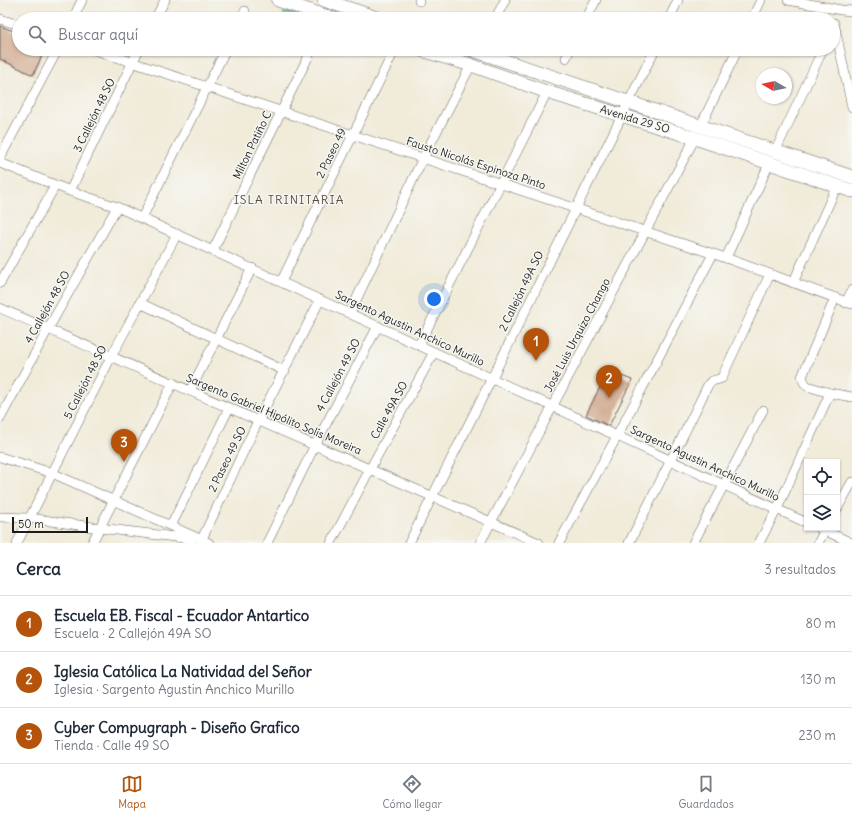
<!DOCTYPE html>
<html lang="es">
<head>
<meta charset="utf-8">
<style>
  :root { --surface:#fff; --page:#f2f2f3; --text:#1f2937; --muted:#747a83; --line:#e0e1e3; --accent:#b45309 }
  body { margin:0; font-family:Delius,sans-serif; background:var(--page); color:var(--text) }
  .controls { position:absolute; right:12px; bottom:12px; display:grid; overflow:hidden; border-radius:0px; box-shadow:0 1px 3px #0004 }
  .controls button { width:36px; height:36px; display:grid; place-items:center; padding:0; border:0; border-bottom:1px solid var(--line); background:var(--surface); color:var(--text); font:20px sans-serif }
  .compass { position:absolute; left:756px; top:68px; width:36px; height:36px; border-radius:50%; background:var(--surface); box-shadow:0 1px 3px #0004; rotate:279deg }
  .scale { position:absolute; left:12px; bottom:10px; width:76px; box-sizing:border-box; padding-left:4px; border:2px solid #1c1c1c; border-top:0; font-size:11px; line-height:14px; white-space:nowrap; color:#1c1c1c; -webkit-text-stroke:3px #f6f6f2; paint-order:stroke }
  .you { position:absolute; left:434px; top:299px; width:14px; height:14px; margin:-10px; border:3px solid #fff; border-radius:50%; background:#1a73e8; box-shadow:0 0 0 6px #1a73e833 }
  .badge { display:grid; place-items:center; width:26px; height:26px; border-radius:50%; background:var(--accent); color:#fff; font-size:13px; font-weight:700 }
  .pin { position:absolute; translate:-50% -33px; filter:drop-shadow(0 1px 2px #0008) }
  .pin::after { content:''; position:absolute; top:21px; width:14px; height:12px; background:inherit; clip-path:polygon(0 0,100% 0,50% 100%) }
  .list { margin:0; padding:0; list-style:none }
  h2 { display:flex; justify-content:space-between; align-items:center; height:52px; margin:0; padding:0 16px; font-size:17px }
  h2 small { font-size:13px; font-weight:400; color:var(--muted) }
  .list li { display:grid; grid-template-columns:26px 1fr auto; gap:12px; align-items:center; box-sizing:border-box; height:56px; padding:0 16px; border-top:1px solid var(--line) }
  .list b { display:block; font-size:15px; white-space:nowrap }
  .list p { margin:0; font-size:13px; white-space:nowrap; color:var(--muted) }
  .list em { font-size:13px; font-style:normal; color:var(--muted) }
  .icon { flex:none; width:22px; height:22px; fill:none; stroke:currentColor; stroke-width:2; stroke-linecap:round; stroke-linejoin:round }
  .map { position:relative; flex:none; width:852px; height:543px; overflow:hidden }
  .search { position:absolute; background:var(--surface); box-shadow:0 1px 3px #0004; left:12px; right:12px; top:12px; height:44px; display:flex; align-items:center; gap:10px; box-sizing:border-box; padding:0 14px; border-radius:22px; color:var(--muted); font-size:15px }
  .sheet { height:220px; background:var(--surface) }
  nav { display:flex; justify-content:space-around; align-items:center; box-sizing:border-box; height:56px; border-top:1px solid var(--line); background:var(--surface); font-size:11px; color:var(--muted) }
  nav a { display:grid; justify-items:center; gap:2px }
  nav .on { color:var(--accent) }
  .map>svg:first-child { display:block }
</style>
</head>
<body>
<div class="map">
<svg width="852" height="543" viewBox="0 0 852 543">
  <rect width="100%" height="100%" fill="#f6f6f2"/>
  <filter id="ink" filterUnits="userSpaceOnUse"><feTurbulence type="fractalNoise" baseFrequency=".025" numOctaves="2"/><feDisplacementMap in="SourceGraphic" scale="8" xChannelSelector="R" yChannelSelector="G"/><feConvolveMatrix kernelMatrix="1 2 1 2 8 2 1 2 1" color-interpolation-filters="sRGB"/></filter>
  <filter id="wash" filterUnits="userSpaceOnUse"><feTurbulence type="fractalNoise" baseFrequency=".012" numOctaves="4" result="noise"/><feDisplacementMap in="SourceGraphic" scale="16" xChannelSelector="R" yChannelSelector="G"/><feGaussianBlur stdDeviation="0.9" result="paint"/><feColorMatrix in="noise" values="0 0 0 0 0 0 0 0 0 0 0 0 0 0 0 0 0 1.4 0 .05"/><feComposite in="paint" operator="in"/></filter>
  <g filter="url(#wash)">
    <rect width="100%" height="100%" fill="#f1ebd9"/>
    <path fill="#80daa1" stroke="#4e7b5e" d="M285,11l23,8h-26z"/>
    <g id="blocks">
      <g fill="#d0a78c">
        <path d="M0,26l19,7v16h26l-12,26 -33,-16z"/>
        <path d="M608,371l24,9 -23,46 -23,-11z"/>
      </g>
    </g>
  </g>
  <g filter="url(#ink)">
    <use href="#blocks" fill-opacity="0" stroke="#67645e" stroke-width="1"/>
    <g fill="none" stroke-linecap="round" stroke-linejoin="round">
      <defs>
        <g id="street">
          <path d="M788,0l53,10 11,1"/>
          <path d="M419,1v-1"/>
          <path d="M0,19l19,6"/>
          <path d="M73,19l9,-19"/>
          <path d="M155,19l10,-19"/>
          <path d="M241,19l4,-8"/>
          <path d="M495,19l10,-19"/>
          <path d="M586,19l10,-19"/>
          <path d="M669,19l9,-19"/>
          <path d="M752,19l9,-19"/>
          <path d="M834,23l18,84"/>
          <path d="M92,49l634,209 126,46"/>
          <path d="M566,58l4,-9"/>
          <path d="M700,127l38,-78"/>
          <path d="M775,152l48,-103"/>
          <path d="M0,158l58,-109"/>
          <path d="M0,163l70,28 47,16 690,316"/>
          <path d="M70,191l69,-142"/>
          <path d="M142,218l84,-169"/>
          <path d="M213,250l99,-201"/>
          <path d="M726,258l43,-94"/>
          <path d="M281,282l110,-225"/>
          <path d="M0,283l55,-97"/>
          <path d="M793,283l44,-97"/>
          <path d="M835,298l-33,79 2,5 3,4 23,7 22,4"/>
          <path d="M140,303l145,68"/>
          <path d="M846,303l6,-13"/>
          <path d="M0,308l539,235"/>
          <path d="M350,313l73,-155 48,-93"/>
          <path d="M419,345l128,-253"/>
          <path d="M190,391l62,-123"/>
          <path d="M0,419l48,-90 69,-122"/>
          <path d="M0,457l52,16 157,70"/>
          <path d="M837,509l15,-27"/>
          <path d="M0,517l29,1 71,10 92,11"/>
          <path d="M171,526l58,-118"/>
          <path d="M819,528l33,15"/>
          <path d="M17,543l94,-186 66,-123"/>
          <path d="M92,543l81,-160"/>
          <path d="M200,543l58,-122 62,-121"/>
          <path d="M267,543l48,-98 63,-119"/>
          <path d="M331,543l39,-74 64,-117"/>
          <path d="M409,543l83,-165 163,-329"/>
          <path d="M480,543l215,-405"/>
          <path d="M559,543l58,-107 96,-182"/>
          <path d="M629,543l42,-83 37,-75c3,-6 8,-4 14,-7l1,-3 47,-101"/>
          <path d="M693,543l31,-58 39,-75"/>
          <path d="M759,543l18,-34 53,-116"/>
          <path d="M818,543l8,-15"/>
        </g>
        <g id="secondary">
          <path d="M278,0l56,19"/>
          <path d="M324,0l56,19"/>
          <path d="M418,49l53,16 76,27 148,46 157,53"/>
          <path d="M470,49l382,128"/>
        </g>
      </defs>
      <use href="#street" stroke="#67645e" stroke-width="10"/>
      <use href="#secondary" stroke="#67645e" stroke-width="14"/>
      <use href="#street" stroke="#fff" stroke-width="9"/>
      <use href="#secondary" stroke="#fff" stroke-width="13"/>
    </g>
  </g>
  <g text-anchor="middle" stroke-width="3" stroke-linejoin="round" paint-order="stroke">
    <g font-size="11" fill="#1c1c1c" stroke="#f6f6f2">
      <text transform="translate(94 115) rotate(-64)" y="4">3 Callejón 48 SO</text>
      <text transform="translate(635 119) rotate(17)" y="4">Avenida 29 SO</text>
      <text transform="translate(252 145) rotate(-64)" y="4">Milton Patiño C</text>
      <text transform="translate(331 153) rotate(-64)" y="4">2 Paseo 49</text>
      <text transform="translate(476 163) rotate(18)" y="4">Fausto Nicolás Espinoza Pinto</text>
      <text transform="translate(521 291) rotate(-64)" y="4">2 Callejón 49A SO</text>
      <text transform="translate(47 307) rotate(-61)" y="4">4 Callejón 48 SO</text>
      <text transform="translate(410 328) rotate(25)" y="4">Sargento Agustin Anchico Murillo</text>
      <text transform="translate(577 335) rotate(-62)" y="4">José Luis Urquizo Chango</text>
      <text transform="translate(338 375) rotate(-62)" y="4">4 Callejón 49 SO</text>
      <text transform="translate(85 382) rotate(-63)" y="4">5 Callejón 48 SO</text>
      <text transform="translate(389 410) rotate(-61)" y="4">Calle 49A SO</text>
      <text transform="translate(274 414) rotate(23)" y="4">Sargento Gabriel Hipólito Solís Moreira</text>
      <text transform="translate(227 459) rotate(-64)" y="4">2 Paseo 49 SO</text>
      <text transform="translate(705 463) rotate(25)" y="4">Sargento Agustin Anchico Murillo</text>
    </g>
    <g font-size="12" letter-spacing="1" fill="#5b4d43" stroke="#f6f6f2">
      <text x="289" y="204">ISLA TRINITARIA</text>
    </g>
  </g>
</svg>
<div class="controls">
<button><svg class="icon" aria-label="locate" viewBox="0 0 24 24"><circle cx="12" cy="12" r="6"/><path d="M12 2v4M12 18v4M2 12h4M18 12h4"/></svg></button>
<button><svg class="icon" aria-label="layers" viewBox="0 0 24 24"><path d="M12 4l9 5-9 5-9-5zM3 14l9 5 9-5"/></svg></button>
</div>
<svg class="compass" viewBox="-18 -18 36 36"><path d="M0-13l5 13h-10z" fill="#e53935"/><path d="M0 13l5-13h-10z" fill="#747a83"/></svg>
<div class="scale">50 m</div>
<div class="you"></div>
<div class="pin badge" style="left:536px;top:361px">1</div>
<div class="pin badge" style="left:609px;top:398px">2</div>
<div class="pin badge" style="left:124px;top:462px">3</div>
<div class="search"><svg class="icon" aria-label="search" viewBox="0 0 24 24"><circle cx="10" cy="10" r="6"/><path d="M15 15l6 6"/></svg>Buscar aquí</div>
</div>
<section class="sheet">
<h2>Cerca<small>3 resultados</small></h2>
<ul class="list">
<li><span class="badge">1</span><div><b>Escuela EB. Fiscal - Ecuador Antartico</b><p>Escuela · 2 Callejón 49A SO</p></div><em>80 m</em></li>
<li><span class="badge">2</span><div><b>Iglesia Católica La Natividad del Señor</b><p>Iglesia · Sargento Agustin Anchico Murillo</p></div><em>130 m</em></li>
<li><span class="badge">3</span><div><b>Cyber Compugraph - Diseño Grafico</b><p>Tienda · Calle 49 SO</p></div><em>230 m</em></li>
</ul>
</section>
<nav>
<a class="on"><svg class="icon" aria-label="map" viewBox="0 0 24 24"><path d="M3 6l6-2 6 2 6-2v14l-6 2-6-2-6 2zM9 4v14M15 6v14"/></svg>Mapa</a>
<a><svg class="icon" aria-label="directions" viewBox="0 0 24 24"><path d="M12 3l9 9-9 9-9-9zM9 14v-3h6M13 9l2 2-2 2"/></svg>Cómo llegar</a>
<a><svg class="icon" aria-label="saved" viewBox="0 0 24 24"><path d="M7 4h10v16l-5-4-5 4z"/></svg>Guardados</a>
</nav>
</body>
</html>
